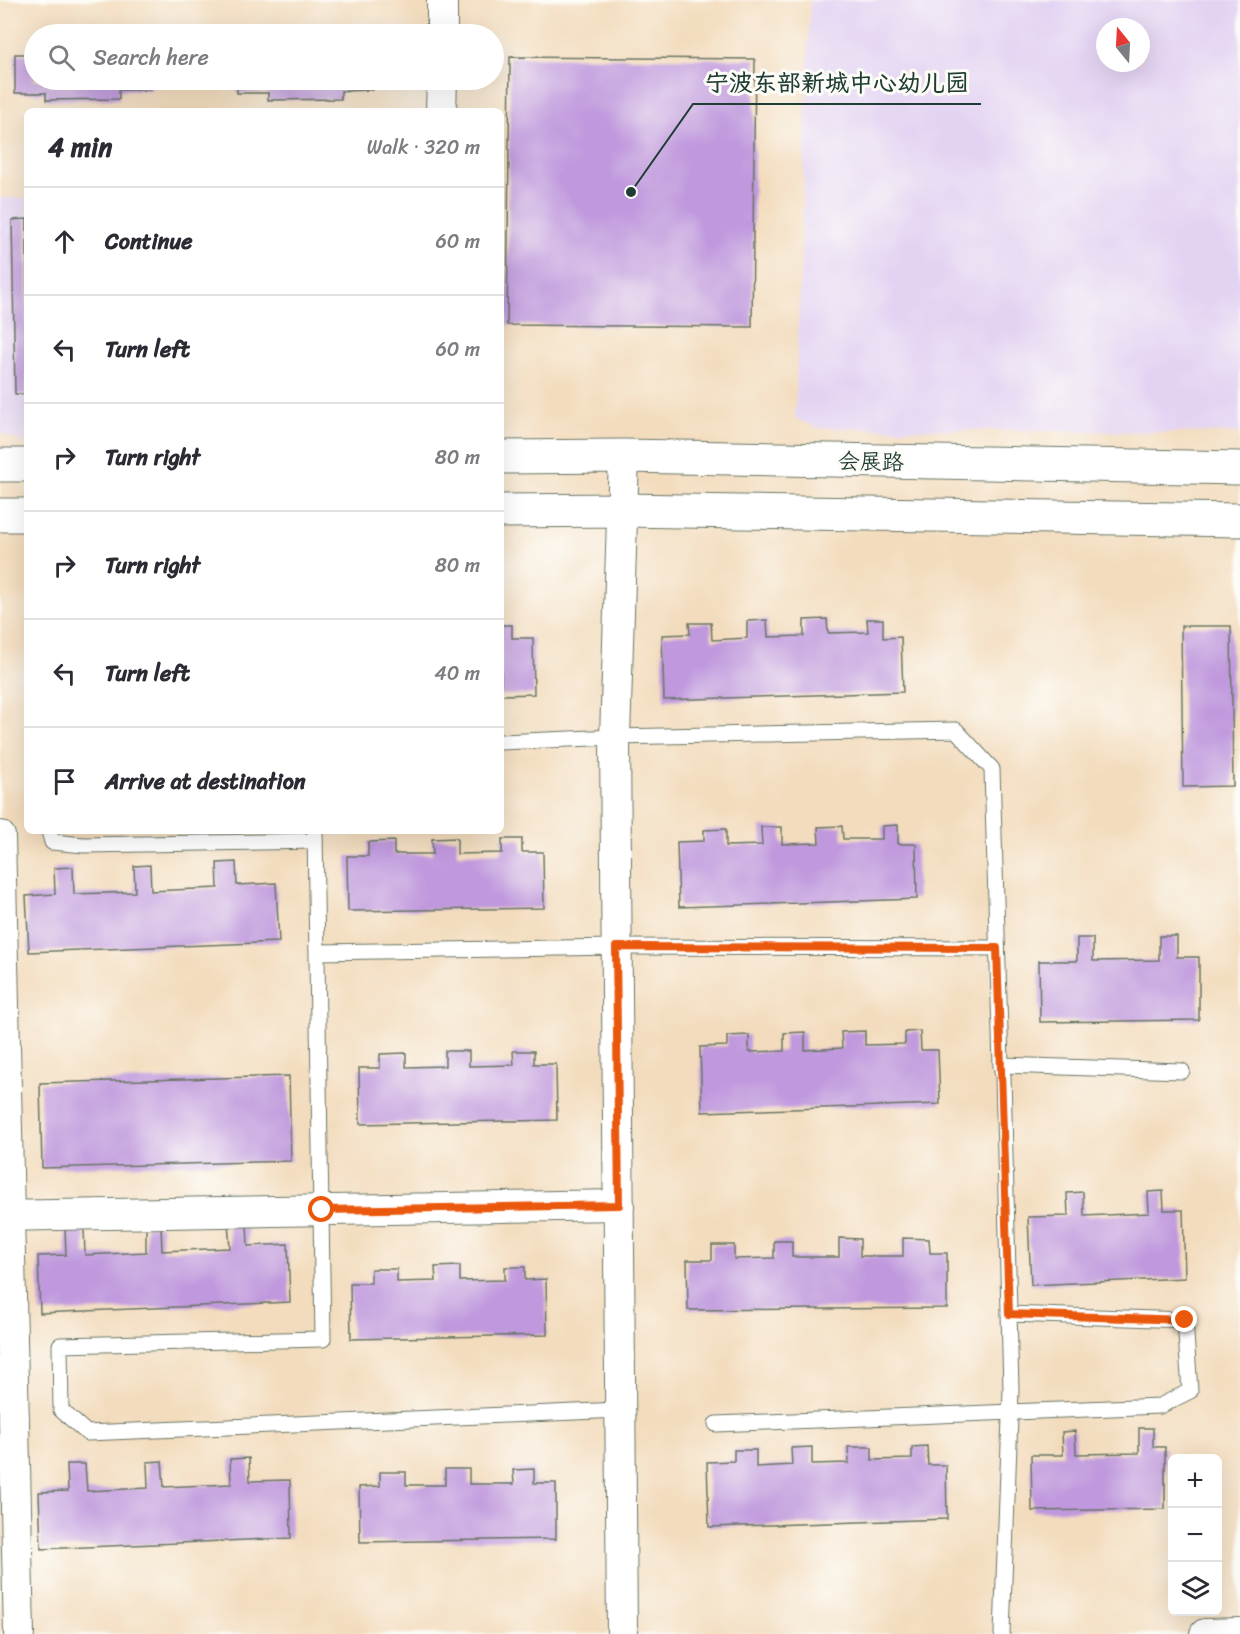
<!DOCTYPE html>
<html lang="en">
<head>
<meta charset="utf-8">
<style>
  :root { --surface:#fff; --page:#f7f7f7; --text:#2b2b33; --muted:#7c7c81; --line:#e1e1e2 }
  body { margin:0; font-family:Sriracha,"LXGW WenKai TC",sans-serif; background:var(--page); color:var(--text) }
  .controls { position:absolute; right:18px; bottom:18px; display:grid; overflow:hidden; border-radius:9px; box-shadow:0 6px 24px #0002 }
  .controls button { width:54px; height:54px; display:grid; place-items:center; padding:0; border:0; border-bottom:2px solid var(--line); background:var(--surface); color:var(--text); font:30px sans-serif }
  .compass { position:absolute; left:1096px; top:18px; width:54px; height:54px; border-radius:50%; background:var(--surface); box-shadow:0 6px 24px #0002; rotate:342deg }
  .stop { position:absolute; width:18px; height:18px; margin:-14px; border:4px solid #ea580c; border-radius:50%; background:#fff }
  .stop.end { background:#ea580c; border-color:#fff; box-shadow:0 2px 6px #0008 }
  .list { margin:0; padding:0; list-style:none }
  h2 { display:flex; justify-content:space-between; align-items:center; height:78px; margin:0; padding:0 24px; font-size:26px }
  h2 small { font-size:20px; font-weight:400; color:var(--muted) }
  .list li { display:grid; grid-template-columns:39px 1fr auto; gap:18px; align-items:center; box-sizing:border-box; height:108px; padding:0 24px; border-top:2px solid var(--line) }
  .list b { display:block; font-size:22px; white-space:nowrap }
  .list em { font-size:20px; font-style:normal; color:var(--muted) }
  .icon { flex:none; width:33px; height:33px; fill:none; stroke:currentColor; stroke-width:2; stroke-linecap:round; stroke-linejoin:round }
  .map { position:relative; flex:none; width:1240px; height:1634px; overflow:hidden }
  .search { position:absolute; background:var(--surface); box-shadow:0 6px 24px #0002; left:24px; top:24px; width:480px; height:66px; display:flex; align-items:center; gap:15px; box-sizing:border-box; padding:0 21px; border-radius:33px; color:var(--muted); font-size:22px }
  .panel { position:absolute; background:var(--surface); box-shadow:0 6px 24px #0002; left:24px; top:108px; width:480px; height:726px; border-radius:9px }
  .map>svg:first-child { display:block }
</style>
</head>
<body>
<div class="map">
<svg width="1240" height="1634" viewBox="0 0 1240 1634">
  <rect width="100%" height="100%" fill="#fdfcf7"/>
  <filter id="ink" filterUnits="userSpaceOnUse"><feTurbulence type="fractalNoise" baseFrequency=".0167" numOctaves="2"/><feDisplacementMap in="SourceGraphic" scale="12" xChannelSelector="R" yChannelSelector="G"/><feConvolveMatrix kernelMatrix="1 2 1 2 8 2 1 2 1" color-interpolation-filters="sRGB"/></filter>
  <filter id="wash" filterUnits="userSpaceOnUse"><feTurbulence type="fractalNoise" baseFrequency=".008" numOctaves="4" result="noise"/><feDisplacementMap in="SourceGraphic" scale="24" xChannelSelector="R" yChannelSelector="G"/><feGaussianBlur stdDeviation="1.35" result="paint"/><feColorMatrix in="noise" values="0 0 0 0 0 0 0 0 0 0 0 0 0 0 0 0 0 1.4 0 .05"/><feComposite in="paint" operator="in"/></filter>
  <g filter="url(#wash)">
    <rect width="100%" height="100%" fill="#f3dcbd"/>
    <g fill="#e3d3f3" fill-rule="evenodd">
      <path d="M810,0h430v433l-423,-5 -22,-10zM1105,27h36v36h-36z"/>
      <path d="M0,198h27v246l-27,-11z"/>
    </g>
    <g id="blocks">
      <g fill="#bf98dd">
        <path d="M15,54h19v26h117v10h-32v9l-73,1v-7h-31z"/>
        <path d="M510,57l245,2 -3,268 -245,-2z"/>
        <path d="M237,80h136v10l-32,1v8l-73,1v-7h-31z"/>
        <path d="M27,219v175h-12l-3,-174z"/>
        <path d="M827,619l1,14 40,-1 -1,-13h16v19l18,-1 2,55 -239,8 -2,-65 28,-1 -1,-11h22l1,17 35,-2v-17l20,-1 1,17 36,-1v-16z"/>
        <path d="M501,625h11v13h21l1,56 -33,1z"/>
        <path d="M1181,626h50l2,160 -50,1z"/>
        <path d="M898,825v19h18l1,55 -238,8 -2,-65 27,-1v-11l22,-1v17l36,-1 -1,-18h21v17l37,-1 -1,-16 24,-1 1,13h39v-13z"/>
        <path d="M457,838v16l45,-1v-14h20v13h21l1,56 -196,3 -1,-55h21v-14l26,-1v13h39l-1,-15z"/>
        <path d="M236,862l1,23 39,-2 3,59 -250,10 -3,-56 29,-2 -1,-26 19,-1 1,27 61,-2 -1,-26 16,-1 1,26 67,-3 -1,-25z"/>
        <path d="M1159,936h18v21h22v63l-159,2 -1,-61h38v-23h16v23l66,-1z"/>
        <path d="M865,1031v14l40,-1v-12l15,-1 1,19h17l2,54 -238,8 -2,-65 27,-1v-10l22,-1v17l35,-1v-18l21,-1v18l37,-2 -1,-16z"/>
        <path d="M445,1051h24v15l45,-1 -1,-14h21v13h22l1,56 -197,4 -1,-56h21v-14l26,-1v14l39,-1z"/>
        <path d="M289,1076l2,85 -249,7 -2,-85z"/>
        <path d="M1163,1191l1,19h19l2,68 -154,7 -3,-68 40,-1 -1,-23 16,-1 1,24 65,-3 -1,-21z"/>
        <path d="M247,1222l1,24 40,-2 2,58 -250,11 -2,-57 28,-1 -1,-27h19l1,27 61,-3v-26h15l1,25 68,-3 -2,-25z"/>
        <path d="M839,1238l21,1v17h43v-18l26,1 1,14h17v55l-259,2 -1,-50h25v-15h22v14l40,-1v-17h18v16h47z"/>
        <path d="M460,1266v15l45,-1v-13h20v13l21,-1 1,56 -196,4 -1,-56h21v-14h26v13l39,-1 -1,-14z"/>
        <path d="M1139,1428h14v19h12v62l-133,2 -1,-56h32l-1,-23 13,-1 1,23 63,-1z"/>
        <path d="M927,1446l1,19h18l1,54 -238,8 -2,-65 27,-1v-11h22v17l36,-2 -1,-17 21,-1v17l37,-1 -1,-16h24v13l40,-1v-12z"/>
        <path d="M249,1458l1,23 40,-1 1,58 -250,11 -2,-57 29,-1 -1,-27h18l2,27 61,-3 -1,-26 15,-1 2,26 67,-3 -1,-25z"/>
        <path d="M445,1469h24v15h45l-1,-14 21,-1v14h22v56l-196,3 -1,-55 21,-1v-14h26v13h39z"/>
      </g>
    </g>
  </g>
  <g filter="url(#ink)">
    <use href="#blocks" fill-opacity="0" stroke="#697564" stroke-width="1.5"/>
    <g fill="none" stroke-linecap="round" stroke-linejoin="round">
      <defs>
        <g id="service">
          <path d="M501,742l114,-5 341,-7 36,39 9,296 2,11 8,314 -9,244"/>
          <path d="M49,831l3,11 32,3 231,-4"/>
          <path d="M315,831l8,508 -263,6 1,65 26,23 533,-23"/>
          <path d="M318,952l298,-5 381,1"/>
          <path d="M1001,1065l181,6"/>
          <path d="M716,1424l444,-18 30,-15 -5,-71 -176,-6"/>
        </g>
        <g id="minor">
          <path d="M442,34v-34"/>
          <path d="M441,111l1,-31"/>
          <path d="M0,836l19,798"/>
          <path d="M0,1216l619,-11"/>
          <path d="M622,1634l-7,-897 9,-281"/>
          <path d="M1205,1634l35,-1"/>
        </g>
        <g id="tertiary">
          <path d="M501,457l123,-1 616,12"/>
          <path d="M0,465h27"/>
          <path d="M501,511l122,-1 617,10"/>
          <path d="M0,515h27"/>
        </g>
      </defs>
      <use href="#service" stroke="#697564" stroke-width="17"/>
      <use href="#minor" stroke="#697564" stroke-width="32"/>
      <use href="#tertiary" stroke="#697564" stroke-width="35"/>
      <use href="#service" stroke="#fff" stroke-width="15"/>
      <use href="#minor" stroke="#fff" stroke-width="30"/>
      <use href="#tertiary" stroke="#fff" stroke-width="33"/>
    </g>
  </g>
  <g fill="none" stroke-linecap="round" stroke-linejoin="round" filter="url(#ink)">
    <path stroke="#ea580c" stroke-width="8" d="M322,1210l297,-5 -3,-258 381,1 12,366 176,6"/>
  </g>
  <g text-anchor="middle" stroke-width="6" stroke-linejoin="round" paint-order="stroke">
    <g font-size="22" fill="#1f3d34" stroke="#fdfcf7">
      <text transform="translate(871 461) rotate(1)" y="8">会展路</text>
    </g>
  </g>
  <path fill="none" stroke="#1f3d34" stroke-width="2" d="M631 192L693 104H981"/>
  <circle fill="#1f3d34" stroke="#fdfcf7" stroke-width="2" cx="631" cy="192" r="6"/>
  <g font-size="24" text-anchor="middle" font-weight="bold" fill="#1f3d34" stroke="#fdfcf7" stroke-width="6" stroke-linejoin="round" paint-order="stroke">
    <text x="837" y="91">宁波东部新城中心幼儿园</text>
  </g>
</svg>
<div class="controls">
<button>+</button>
<button>−</button>
<button><svg class="icon" aria-label="layers" viewBox="0 0 24 24"><path d="M12 4l9 5-9 5-9-5zM3 14l9 5 9-5"/></svg></button>
</div>
<svg class="compass" viewBox="-18 -18 36 36"><path d="M0-13l5 13h-10z" fill="#e53935"/><path d="M0 13l5-13h-10z" fill="#7c7c81"/></svg>
<div class="stop" style="left:322px;top:1210px"></div>
<div class="stop end" style="left:1185px;top:1320px"></div>
<div class="search"><svg class="icon" aria-label="search" viewBox="0 0 24 24"><circle cx="10" cy="10" r="6"/><path d="M15 15l6 6"/></svg>Search here</div>
<section class="panel">
<h2>4 min<small>Walk · 320 m</small></h2>
<ul class="list">
<li><svg class="icon" aria-label="ahead" viewBox="0 0 24 24"><path d="M12 20V5M6 11l6-6 6 6"/></svg><div><b>Continue</b></div><em>60 m</em></li>
<li><svg class="icon" aria-label="left" viewBox="0 0 24 24"><path d="M17 20v-9H6M10 6l-5 5 5 5"/></svg><div><b>Turn left</b></div><em>60 m</em></li>
<li><svg class="icon" aria-label="right" viewBox="0 0 24 24"><path d="M7 20v-9h11M14 6l5 5-5 5"/></svg><div><b>Turn right</b></div><em>80 m</em></li>
<li><svg class="icon" aria-label="right" viewBox="0 0 24 24"><path d="M7 20v-9h11M14 6l5 5-5 5"/></svg><div><b>Turn right</b></div><em>80 m</em></li>
<li><svg class="icon" aria-label="left" viewBox="0 0 24 24"><path d="M17 20v-9H6M10 6l-5 5 5 5"/></svg><div><b>Turn left</b></div><em>40 m</em></li>
<li><svg class="icon" aria-label="arrive" viewBox="0 0 24 24"><path d="M6 21V4h12l-3 4 3 4H6"/></svg><div><b>Arrive at destination</b></div></li>
</ul>
</section>
</div>
</body>
</html>
